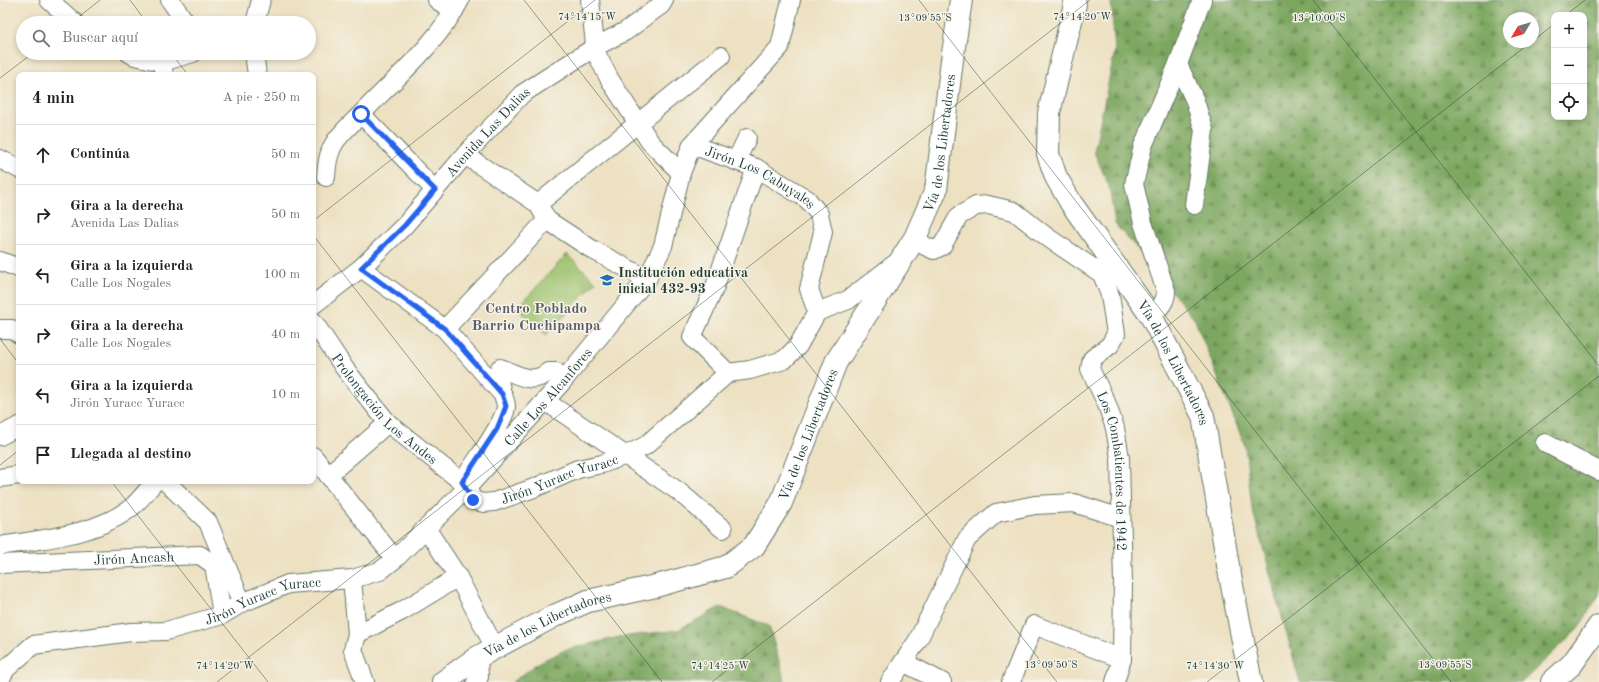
<!DOCTYPE html>
<html lang="es">
<head>
<meta charset="utf-8">
<style>
  :root { --surface:#fff; --page:#f6f6f6; --text:#202124; --muted:#757577; --line:#e0e0e0 }
  body { margin:0; font-family:"Old Standard TT",serif; background:var(--page); color:var(--text) }
  .controls { position:absolute; right:12px; top:12px; display:grid; overflow:hidden; border-radius:8px; box-shadow:0 2px 6px #0003 }
  .controls button { width:36px; height:36px; display:grid; place-items:center; padding:0; border:0; border-bottom:1px solid var(--line); background:var(--surface); color:var(--text); font:20px sans-serif }
  .compass { position:absolute; left:1503px; top:12px; width:36px; height:36px; border-radius:50%; background:var(--surface); box-shadow:0 2px 6px #0003; rotate:232deg }
  .stop { position:absolute; width:12px; height:12px; margin:-9px; border:3px solid #2563eb; border-radius:50%; background:#fff }
  .stop.end { background:#2563eb; border-color:#fff; box-shadow:0 1px 4px #0008 }
  .list { margin:0; padding:0; list-style:none }
  h2 { display:flex; justify-content:space-between; align-items:center; height:52px; margin:0; padding:0 16px; font-size:17px }
  h2 small { font-size:13px; font-weight:400; color:var(--muted) }
  .list li { display:grid; grid-template-columns:26px 1fr auto; gap:12px; align-items:center; box-sizing:border-box; height:60px; padding:0 16px; border-top:1px solid var(--line) }
  .list b { display:block; font-size:15px; white-space:nowrap }
  .list p { margin:0; font-size:13px; white-space:nowrap; color:var(--muted) }
  .list em { font-size:13px; font-style:normal; color:var(--muted) }
  .icon { flex:none; width:22px; height:22px; fill:none; stroke:currentColor; stroke-width:2; stroke-linecap:round; stroke-linejoin:round }
  .map { position:relative; flex:none; width:1599px; height:682px; overflow:hidden }
  .search { position:absolute; background:var(--surface); box-shadow:0 2px 6px #0003; left:16px; top:16px; width:300px; height:44px; display:flex; align-items:center; gap:10px; box-sizing:border-box; padding:0 14px; border-radius:22px; color:var(--muted); font-size:15px }
  .panel { position:absolute; background:var(--surface); box-shadow:0 2px 6px #0003; left:16px; top:72px; width:300px; height:412px; border-radius:8px }
  .map>svg:first-child { display:block }
</style>
</head>
<body>
<div class="map">
<svg width="1599" height="682" viewBox="0 0 1599 682">
  <defs>
    <pattern id="forest-firs" width="22" height="20" patternUnits="userSpaceOnUse"><rect width="22" height="20" fill="#7da760"/><path d="M5 1l3.5 6h-7zM16 11l3.5 6h-7z" fill="#668950"/></pattern>
  </defs>
  <rect width="100%" height="100%" fill="#f7f3e8"/>
  <filter id="ink" filterUnits="userSpaceOnUse"><feTurbulence type="fractalNoise" baseFrequency=".025" numOctaves="2"/><feDisplacementMap in="SourceGraphic" scale="8" xChannelSelector="R" yChannelSelector="G"/><feConvolveMatrix kernelMatrix="1 2 1 2 8 2 1 2 1" color-interpolation-filters="sRGB"/></filter>
  <filter id="wash" filterUnits="userSpaceOnUse"><feTurbulence type="fractalNoise" baseFrequency=".012" numOctaves="4" result="noise"/><feDisplacementMap in="SourceGraphic" scale="16" xChannelSelector="R" yChannelSelector="G"/><feGaussianBlur stdDeviation="0.9" result="paint"/><feColorMatrix in="noise" values="0 0 0 0 0 0 0 0 0 0 0 0 0 0 0 0 0 1.4 0 .05"/><feComposite in="paint" operator="in"/></filter>
  <g filter="url(#wash)">
    <rect width="100%" height="100%" fill="#ede1c2"/>
    <path fill="#9cc16c" stroke="#5e7f50" d="M567,254l29,28 -50,53 -29,-27z"/>
    <g fill="url(#forest-firs)" stroke="#4e724a" fill-rule="evenodd">
      <path d="M1111,0h488v595l-21,34 -56,53h-222l-48,-174 -7,-62 -50,-126 -52,-65 -28,-31 -6,-38 -15,-34 21,-102zM1554,15h30v102h-30zM1509,18h24v24h-24z"/>
      <path d="M720,607l49,19 16,56h-273l28,-20 25,-12 54,-13 59,-7z"/>
    </g>
  </g>
  <g filter="url(#ink)">
    <g fill="none" stroke-linecap="round" stroke-linejoin="round">
      <defs>
        <g id="minor">
          <path d="M49,0l26,23"/>
          <path d="M170,0l16,23"/>
          <path d="M437,0l17,11"/>
          <path d="M590,0l6,53 14,27 40,62 31,31"/>
          <path d="M255,23l6,-23"/>
          <path d="M129,53l6,3 27,6 2,13"/>
          <path d="M254,53l3,22"/>
          <path d="M162,62l31,-9"/>
          <path d="M1178,64l17,37 9,29 -10,75"/>
          <path d="M361,114l74,76"/>
          <path id="s1" d="M692,145l64,23 51,31 12,15 4,18 -14,57 8,23"/>
          <path d="M465,155l73,49 9,16 46,30 54,29"/>
          <path d="M0,159l19,10"/>
          <path d="M736,161l11,-23"/>
          <path d="M326,177c1,-13 2,-24 9,-35 9,-13 21,-22 31,-33 33,-34 72,-67 94,-109"/>
          <path d="M538,204l183,-148"/>
          <path d="M915,238l10,8 9,4 8,-4 17,-30 17,-10 12,-1 26,6 33,26 55,37 12,2"/>
          <path d="M0,261l19,7"/>
          <path d="M361,268l84,61 58,66c1,3 3,8 3,12 -2,17 -30,53 -40,69"/>
          <path id="s2" d="M1102,274l8,21 6,39 -6,11 -18,14 -2,10 16,33 9,26 5,30 3,125 -1,76 -7,23"/>
          <path id="s3" d="M313,305l48,-37 44,-43 60,-70 57,-61 73,-47 31,-16 35,-26 3,-5"/>
          <path d="M1151,316c8,-8 15,-13 15,-25l-23,-68 -9,-39 9,-38 35,-82 24,-64"/>
          <path id="s4" d="M313,321l32,48 43,54 74,59 5,6 95,-106 85,-103 16,-33 18,-73 11,-28 88,-98 11,-47"/>
          <path d="M0,329h12l7,5"/>
          <path d="M445,329l102,-109"/>
          <path d="M728,373l-36,-36 22,-48 42,-121"/>
          <path d="M502,394l-4,-19 2,-7c17,6 32,18 48,4h8l6,10"/>
          <path d="M545,401l133,90 45,38"/>
          <path d="M0,436l19,-10"/>
          <path d="M1545,443l54,28"/>
          <path d="M313,456l82,103"/>
          <path d="M328,475l60,-52"/>
          <path d="M0,478l19,-3"/>
          <path d="M165,481l43,41 34,81"/>
          <path d="M426,528l32,49 37,71"/>
          <path d="M0,546c42,-7 99,-11 133,-40 8,-7 15,-17 23,-25"/>
          <path id="s5" d="M0,564l200,-9 14,10 8,50"/>
          <path d="M352,579l5,55 -4,16 12,32"/>
          <path d="M357,634l45,-23 56,-34"/>
          <path d="M903,662l39,20"/>
          <path id="s6" d="M0,680l6,-11 27,-24 98,-13 35,-1 56,-16 20,-12 46,-19 64,-5 28,-8 15,-12 72,-71 6,12 10,3 11,-1 40,-14 44,-19 24,-5 24,-9 19,-9 83,-73 22,-3 34,-10 14,-14 19,-34 31,-12 48,-37"/>
          <path d="M476,682l3,-5 -1,-20"/>
          <path d="M890,682l28,-42 49,-101 29,-26 39,-8 39,-2 47,15"/>
          <path d="M1011,682l23,-57 88,34"/>
        </g>
        <g id="highway">
          <path id="s7" d="M1074,0l1,4 -26,109 -1,41 8,23 15,26 80,113 52,100 25,149 23,117"/>
          <path id="s8" d="M443,682l35,-25 76,-41 34,-15 68,-15 70,-19 28,-21 27,-43 55,-141 79,-124 21,-48 16,-130 9,-60"/>
          <path d="M1552,682l20,-18 27,-38"/>
        </g>
      </defs>
      <use href="#minor" stroke="#677666" stroke-width="20"/>
      <use href="#highway" stroke="#677666" stroke-width="24"/>
      <use href="#minor" stroke="#fff" stroke-width="18"/>
      <use href="#highway" stroke="#fff" stroke-width="22"/>
    </g>
  </g>
  <g fill="none" stroke-linecap="round" stroke-linejoin="round" filter="url(#ink)">
    <path stroke="#2563eb" stroke-width="5" d="M361,114l74,76 -30,35 -44,43 84,61 57,65 4,12 -3,8 -6,15 -35,53 11,18"/>
  </g>
  <path fill="none" stroke="#1f3d34" stroke-width="1" stroke-opacity="0.45" d="M130,0l17,23M524,0l533,682M919,0l532,682M1313,0l286,366M1566,15l19,-15M71,23l29,-23M1533,41l21,-17M171,53l17,22M0,78l33,-25M313,221l282,-221M313,235l349,447M0,339l19,25M0,465l19,-15M111,481l157,201M217,682l873,-682M712,682l819,-640M1207,682l392,-306"/>
  <defs>
    <symbol id="school-bare" viewBox="-9 -9 18 18"><path d="M0-5L7-2L0 1L-7-2ZM-4 1L0 2.5L4 1V4Q0 6-4 4Z" fill="#1f6fb2" stroke="#f7f3e8" stroke-width="2.5" paint-order="stroke"/></symbol>
  </defs>
  <g fill-rule="evenodd">
    <use href="#school-bare" x="597" y="270" width="20" height="20"/>
  </g>
  <g text-anchor="middle" stroke-width="3" stroke-linejoin="round" paint-order="stroke">
    <g font-size="14" fill="#1f3d34" stroke="#f7f3e8">
      <text dy="5" stroke="none"><textPath href="#s3" startOffset="247">Avenida Las Dalias</textPath></text>
      <text dy="5" stroke="none"><textPath href="#s8" startOffset="792">Vía de los Libertadores</textPath></text>
      <text dy="5" stroke="none"><textPath href="#s1" startOffset="76">Jirón Los Cabuyales</textPath></text>
      <text dy="5" stroke="none"><textPath href="#s7" startOffset="402">Vía de los Libertadores</textPath></text>
      <text dy="5" stroke="none"><textPath href="#s4" startOffset="351">Calle Los Alcanfores</textPath></text>
      <text dy="5" stroke="none"><textPath href="#s4" startOffset="114">Prolongación Los Andes</textPath></text>
      <text dy="5" stroke="none"><textPath href="#s8" startOffset="468">Vía de los Libertadores</textPath></text>
      <text dy="5" stroke="none"><textPath href="#s2" startOffset="214">Los Combatientes de 1942</textPath></text>
      <text dy="5" stroke="none"><textPath href="#s6" startOffset="632">Jirón Yuracc Yuracc</textPath></text>
      <text dy="5" stroke="none"><textPath href="#s5" startOffset="134">Jirón Ancash</textPath></text>
      <text dy="5" stroke="none"><textPath href="#s6" startOffset="285">Jirón Yuracc Yuracc</textPath></text>
      <text dy="5" stroke="none"><textPath href="#s8" startOffset="120">Vía de los Libertadores</textPath></text>
    </g>
    <g font-size="14" font-weight="bold" fill="#1f3d34" stroke="#f7f3e8" text-anchor="start">
      <text x="618" y="277">Institución educativa<tspan x="618" dy="16">inicial 432-93</tspan></text>
    </g>
    <g font-size="15" font-weight="bold" fill="#5b5e67" stroke="#f7f3e8">
      <text x="536" y="313">Centro Poblado<tspan x="536" dy="17">Barrio Cuchipampa</tspan></text>
    </g>
  </g>
  <g font-size="10" text-anchor="middle" fill="#1f3d34" stroke="#f7f3e8" stroke-width="3" stroke-linejoin="round" paint-order="stroke">
    <text x="587" y="20">74°14'15"W</text>
    <text x="1082" y="20">74°14'20"W</text>
    <text x="925" y="21">13°09'55"S</text>
    <text x="1319" y="21">13°10'00"S</text>
    <text x="1051" y="668">13°09'50"S</text>
    <text x="1445" y="668">13°09'55"S</text>
    <text x="225" y="669">74°14'20"W</text>
    <text x="720" y="669">74°14'25"W</text>
    <text x="1215" y="669">74°14'30"W</text>
  </g>
</svg>
<div class="controls">
<button>+</button>
<button>−</button>
<button><svg class="icon" aria-label="locate" viewBox="0 0 24 24"><circle cx="12" cy="12" r="6"/><path d="M12 2v4M12 18v4M2 12h4M18 12h4"/></svg></button>
</div>
<svg class="compass" viewBox="-18 -18 36 36"><path d="M0-13l5 13h-10z" fill="#e53935"/><path d="M0 13l5-13h-10z" fill="#757577"/></svg>
<div class="stop" style="left:361px;top:114px"></div>
<div class="stop end" style="left:473px;top:500px"></div>
<div class="search"><svg class="icon" aria-label="search" viewBox="0 0 24 24"><circle cx="10" cy="10" r="6"/><path d="M15 15l6 6"/></svg>Buscar aquí</div>
<section class="panel">
<h2>4 min<small>A pie · 250 m</small></h2>
<ul class="list">
<li><svg class="icon" aria-label="ahead" viewBox="0 0 24 24"><path d="M12 20V5M6 11l6-6 6 6"/></svg><div><b>Continúa</b></div><em>50 m</em></li>
<li><svg class="icon" aria-label="right" viewBox="0 0 24 24"><path d="M7 20v-9h11M14 6l5 5-5 5"/></svg><div><b>Gira a la derecha</b><p>Avenida Las Dalias</p></div><em>50 m</em></li>
<li><svg class="icon" aria-label="left" viewBox="0 0 24 24"><path d="M17 20v-9H6M10 6l-5 5 5 5"/></svg><div><b>Gira a la izquierda</b><p>Calle Los Nogales</p></div><em>100 m</em></li>
<li><svg class="icon" aria-label="right" viewBox="0 0 24 24"><path d="M7 20v-9h11M14 6l5 5-5 5"/></svg><div><b>Gira a la derecha</b><p>Calle Los Nogales</p></div><em>40 m</em></li>
<li><svg class="icon" aria-label="left" viewBox="0 0 24 24"><path d="M17 20v-9H6M10 6l-5 5 5 5"/></svg><div><b>Gira a la izquierda</b><p>Jirón Yuracc Yuracc</p></div><em>10 m</em></li>
<li><svg class="icon" aria-label="arrive" viewBox="0 0 24 24"><path d="M6 21V4h12l-3 4 3 4H6"/></svg><div><b>Llegada al destino</b></div></li>
</ul>
</section>
</div>
</body>
</html>
